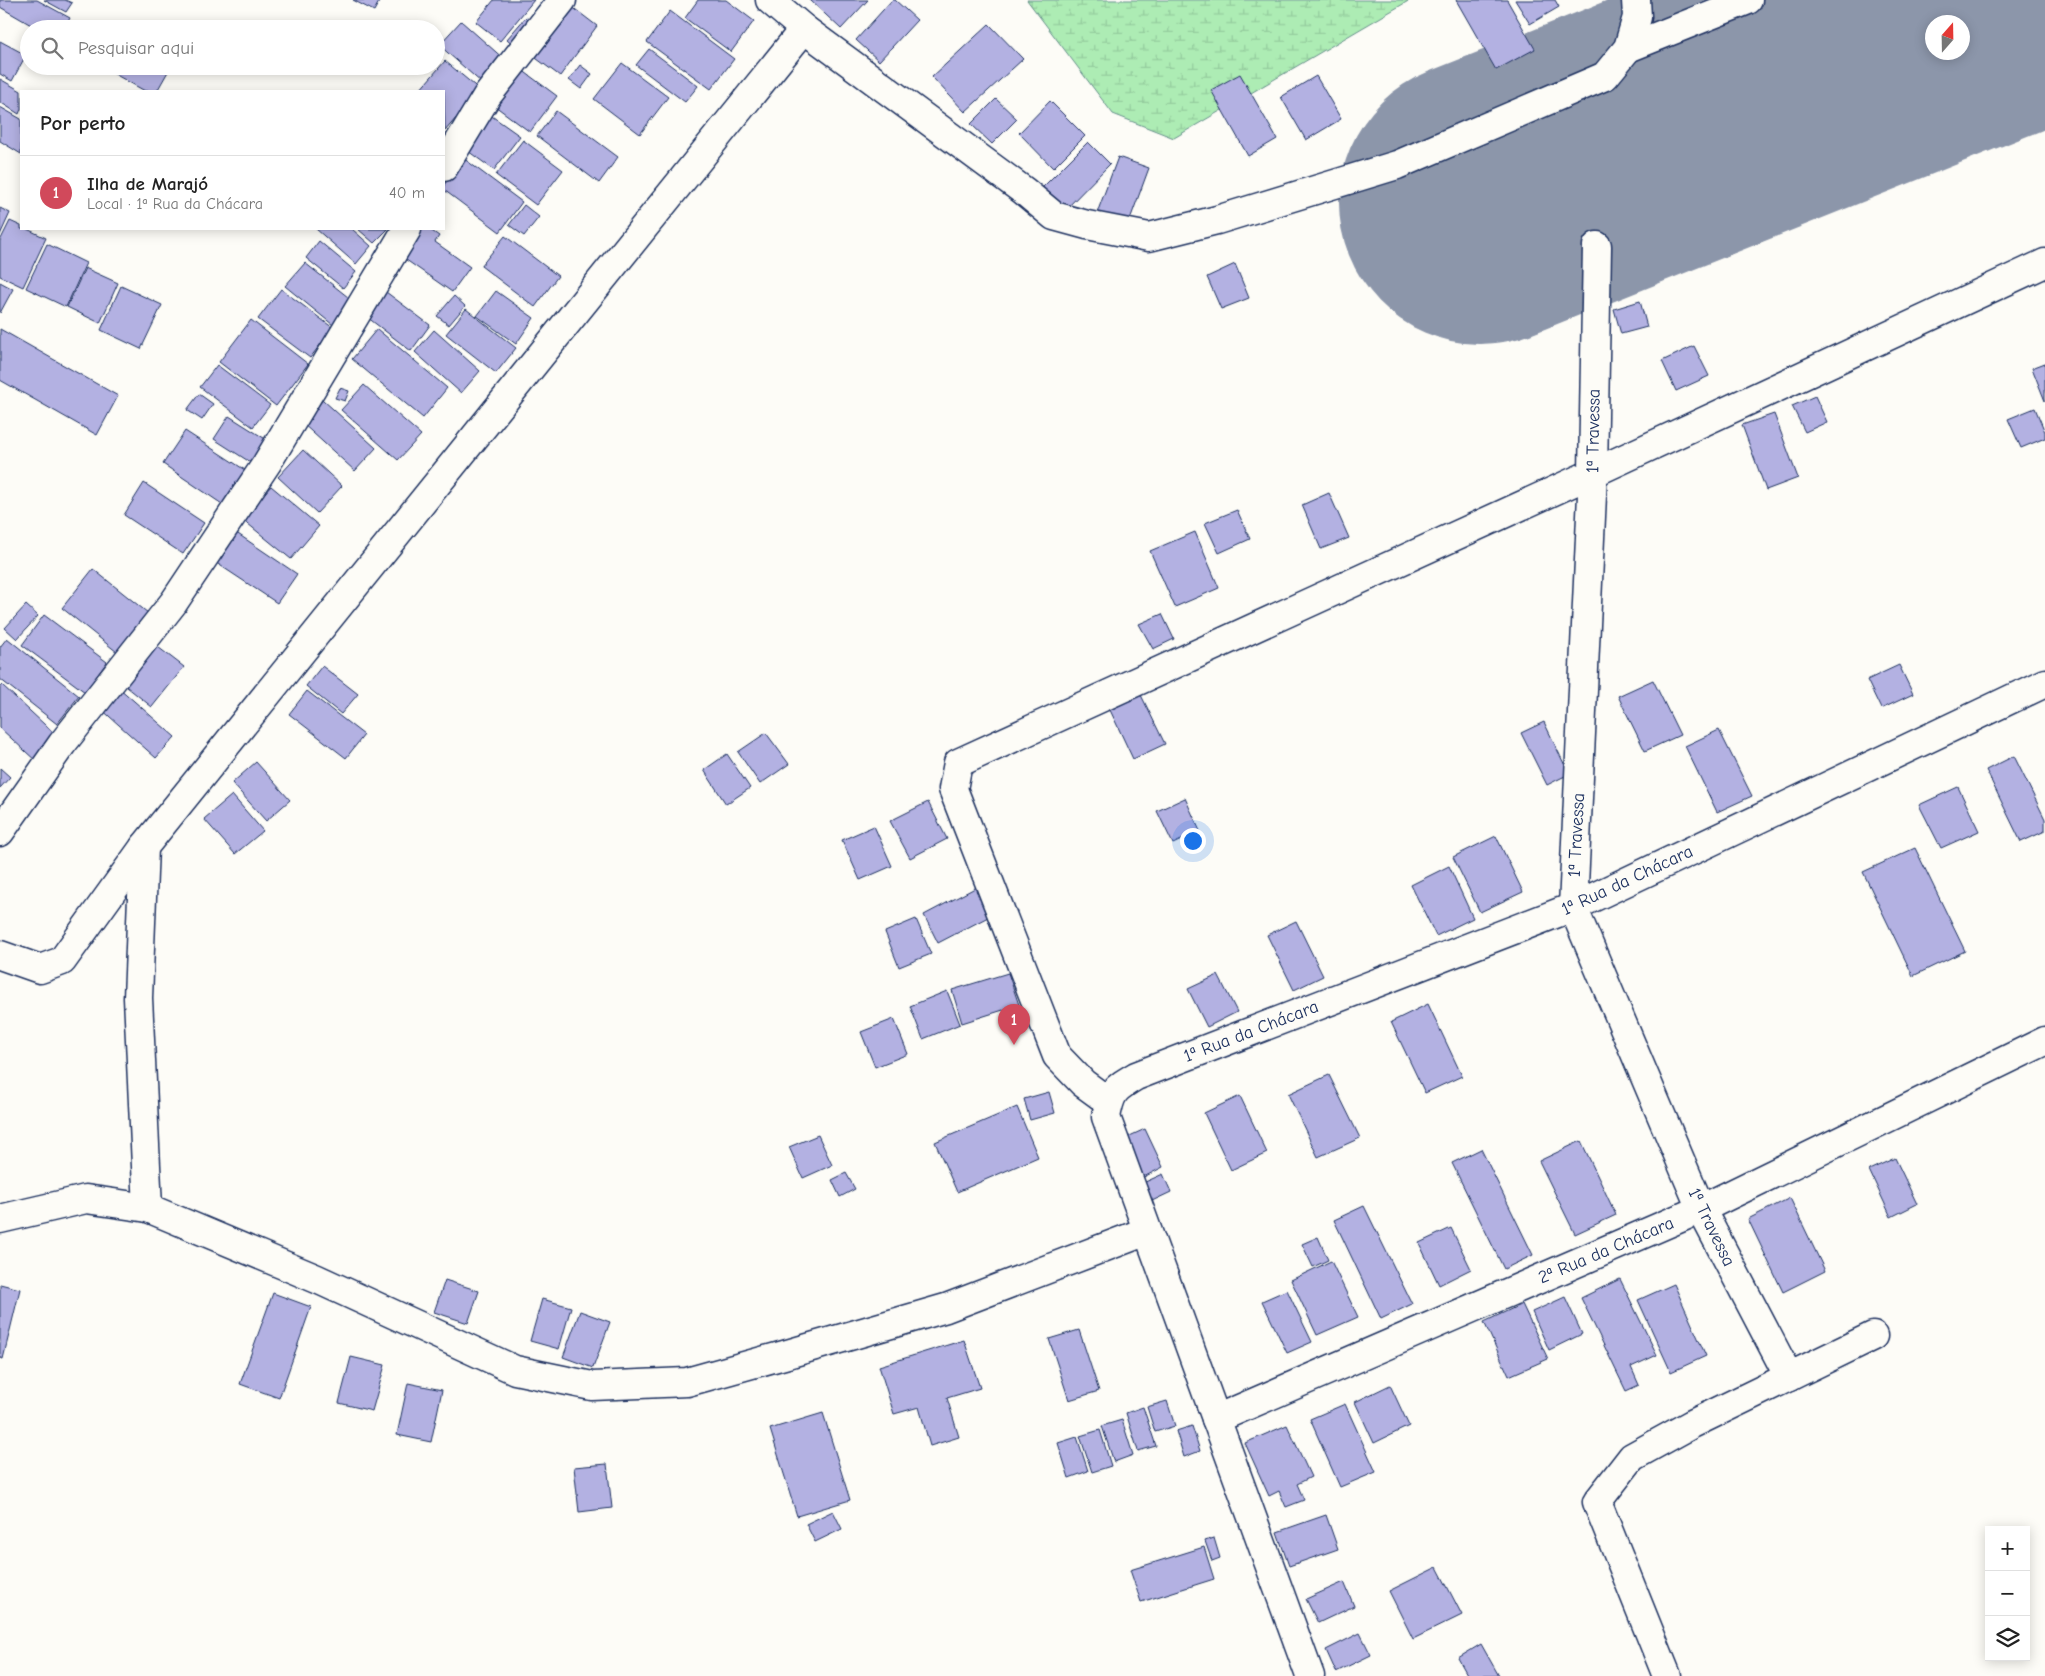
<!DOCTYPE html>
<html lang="pt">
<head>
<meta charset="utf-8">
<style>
  :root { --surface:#fff; --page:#f2f2f2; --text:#222; --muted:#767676; --line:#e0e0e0; --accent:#d1495b }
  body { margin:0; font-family:"Comic Neue",sans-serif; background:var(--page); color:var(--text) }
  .controls { position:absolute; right:15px; bottom:15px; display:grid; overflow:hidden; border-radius:0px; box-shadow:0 2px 12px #0003 }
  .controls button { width:45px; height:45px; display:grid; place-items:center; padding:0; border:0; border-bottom:1px solid var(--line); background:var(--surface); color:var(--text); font:25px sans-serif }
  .compass { position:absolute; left:1925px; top:15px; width:45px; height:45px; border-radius:50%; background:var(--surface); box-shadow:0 2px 12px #0003; rotate:20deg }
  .you { position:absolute; left:1192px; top:840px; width:18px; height:18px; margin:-12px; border:4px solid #fff; border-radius:50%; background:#1a73e8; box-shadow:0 0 0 8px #1a73e833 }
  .badge { display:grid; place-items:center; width:32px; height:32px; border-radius:50%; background:var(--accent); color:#fff; font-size:16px; font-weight:700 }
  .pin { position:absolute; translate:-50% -41px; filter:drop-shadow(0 1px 2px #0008) }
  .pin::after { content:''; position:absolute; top:26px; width:18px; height:15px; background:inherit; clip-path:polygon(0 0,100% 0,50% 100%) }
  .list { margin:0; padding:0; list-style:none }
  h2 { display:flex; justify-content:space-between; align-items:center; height:65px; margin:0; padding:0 20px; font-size:21px }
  h2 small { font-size:16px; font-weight:400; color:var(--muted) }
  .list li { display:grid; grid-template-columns:32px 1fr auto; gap:15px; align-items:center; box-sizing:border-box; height:75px; padding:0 20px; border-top:1px solid var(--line) }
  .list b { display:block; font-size:19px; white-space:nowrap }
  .list p { margin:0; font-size:16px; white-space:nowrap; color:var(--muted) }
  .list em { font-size:16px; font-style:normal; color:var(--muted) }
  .icon { flex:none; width:28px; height:28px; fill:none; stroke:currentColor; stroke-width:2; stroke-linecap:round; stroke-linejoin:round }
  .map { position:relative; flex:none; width:2045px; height:1676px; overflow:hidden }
  .search { position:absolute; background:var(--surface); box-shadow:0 2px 12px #0003; left:20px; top:20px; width:425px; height:55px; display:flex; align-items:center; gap:12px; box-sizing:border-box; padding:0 18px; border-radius:28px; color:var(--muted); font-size:19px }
  .panel { position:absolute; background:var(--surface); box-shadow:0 2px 12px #0003; left:20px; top:90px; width:425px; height:140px; border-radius:0px }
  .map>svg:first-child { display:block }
</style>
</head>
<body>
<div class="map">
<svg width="2045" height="1676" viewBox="0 0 2045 1676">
  <defs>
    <pattern id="wetland-marsh" width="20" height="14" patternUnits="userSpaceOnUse" patternTransform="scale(1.25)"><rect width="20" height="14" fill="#adecb4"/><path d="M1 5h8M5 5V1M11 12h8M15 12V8" fill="none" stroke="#94cb9d"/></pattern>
  </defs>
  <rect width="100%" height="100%" fill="#fdfcf7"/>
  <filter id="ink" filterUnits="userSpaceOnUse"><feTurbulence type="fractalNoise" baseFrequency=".02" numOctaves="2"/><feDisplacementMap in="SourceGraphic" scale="10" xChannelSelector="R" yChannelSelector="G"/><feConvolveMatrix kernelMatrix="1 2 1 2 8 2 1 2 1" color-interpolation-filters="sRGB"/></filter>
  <g filter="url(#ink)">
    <path fill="url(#wetland-marsh)" stroke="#648e89" d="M1027,0h383l-236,138 -61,-24z"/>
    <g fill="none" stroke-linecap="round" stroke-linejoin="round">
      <path stroke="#8c96aa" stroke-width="282" d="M1480,203l508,-203"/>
    </g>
    <g fill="#b3b1e2" stroke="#1b2f5e">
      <path d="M0,0h37l33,18 -6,11h-26l-38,-22z"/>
      <path d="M44,0h21l7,3 -6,9z"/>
      <path d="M353,0h27l-6,11z"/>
      <path d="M494,0h40l-34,41 -24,-19z"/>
      <path d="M698,0h28l28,21 -23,31 -46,-34z"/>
      <path d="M810,0h58l-27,29z"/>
      <path d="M892,0h3l22,20 -38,41 -23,-21z"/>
      <path d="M1456,0h51l28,49 -39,21z"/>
      <path d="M1515,0h40l4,7 -29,17z"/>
      <path d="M567,3l30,23 -37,50 -31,-23z"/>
      <path d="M670,11l64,48 -23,30 -64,-47z"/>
      <path d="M526,17l10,8 -20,22 -9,-8z"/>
      <path d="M461,21l44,39 -22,24 -44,-39z"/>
      <path d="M989,24l34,35 -58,53 -33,-35z"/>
      <path d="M0,41l26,14 -14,26 -12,-7z"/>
      <path d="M649,49l49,37 -13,16 -49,-37z"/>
      <path d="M445,61l35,29 -35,41 -1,-40h-25z"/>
      <path d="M622,63l46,34 -28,37 -46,-35z"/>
      <path d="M580,65l12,9 -11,15 -12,-9z"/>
      <path d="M111,66h56l3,2 -13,23h-12l-36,-20z"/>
      <path d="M518,67l39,29 -27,36 -39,-29z"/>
      <path d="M1240,74l37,65 -29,17 -37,-66z"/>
      <path d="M1316,76l25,43 -35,21 -25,-43z"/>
      <path d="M0,79l21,12v18l-2,5 -19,-12z"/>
      <path d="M996,99l21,20 -25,25 -21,-20z"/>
      <path d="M1050,101l35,35 -32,32 -34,-35z"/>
      <path d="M0,107l21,12v35l-21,-13z"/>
      <path d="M556,111l62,46 -19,26 -62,-47z"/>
      <path d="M486,112l34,24 -26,34 -33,-24z"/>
      <path d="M523,140l40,30 -27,35 -40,-30z"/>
      <path d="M1088,142l22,22 -50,51 -23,-22z"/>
      <path d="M1118,157l31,11 -24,65 -31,-12z"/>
      <path d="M463,158l59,44 -22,30 -56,-42v-5z"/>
      <path d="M524,205l15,12 -15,19 -15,-11z"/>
      <path d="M0,208l10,5 -10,22z"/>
      <path d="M10,221l11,5v3h6l19,9 -23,49 -23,-11v-35z"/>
      <path d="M316,229h36l19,17 -15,18z"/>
      <path d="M358,229h30l-14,14z"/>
      <path d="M418,229h11l10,7 -4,6 35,25 -18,25 -53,-37z"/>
      <path d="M505,236l53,40 -23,31 -54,-41z"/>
      <path d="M319,241l37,31 -13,16 -37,-30z"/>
      <path d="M47,244l39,19 -20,44 -40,-19z"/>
      <path d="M305,263l48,38 -20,24 -48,-39z"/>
      <path d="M1235,264l14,34 -28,11 -14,-32z"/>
      <path d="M85,268l33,15 -18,40 -33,-16z"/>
      <path d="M0,282l13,7 -13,24z"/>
      <path d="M121,286l41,19 -21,44 -40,-19z"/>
      <path d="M281,289l52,39 -23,30 -52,-39z"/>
      <path d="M382,289l48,36 -19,26 -48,-37z"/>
      <path d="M496,291l38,27 -18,26 -39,-28z"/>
      <path d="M454,296l11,10 -16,19 -12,-9z"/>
      <path d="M1640,301l7,26 -26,7 -7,-25z"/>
      <path d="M466,309l50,39 -20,25 -50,-39z"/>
      <path d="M251,320l57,44 -32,42 -57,-44z"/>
      <path d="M0,329l118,67 -21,39 -97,-55z"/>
      <path d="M377,329l70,59 -24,30 -71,-59z"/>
      <path d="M434,330l46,41 -19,22 -46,-41z"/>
      <path d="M1694,346l15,30 -33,15 -14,-30z"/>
      <path d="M2045,363v38l-13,-33z"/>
      <path d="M217,365l53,40 -17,22 -53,-40z"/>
      <path d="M364,385l57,50 -23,25 -57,-50z"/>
      <path d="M340,388l9,3 -4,10 -10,-3z"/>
      <path d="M199,394l14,10 -11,16 -15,-10z"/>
      <path d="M1815,396l12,26 -22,10 -13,-26z"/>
      <path d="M323,400l53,48 -21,23 -53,-48z"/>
      <path d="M2035,408l10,24v6l-24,10 -13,-29z"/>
      <path d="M1774,414l24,64 -32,12 -24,-65z"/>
      <path d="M229,416l38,24 -14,24 -39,-25z"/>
      <path d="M185,431l60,39 -23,34 -59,-40z"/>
      <path d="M303,450l39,36 -25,27 -39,-36z"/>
      <path d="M144,483l60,40 -21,31 -59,-39z"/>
      <path d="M271,486l48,40 -28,33 -49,-40z"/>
      <path d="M1329,493l20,45 -28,11 -19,-44z"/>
      <path d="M1237,510l13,29 -31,14 -14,-30z"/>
      <path d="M235,532l62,42 -20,29 -62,-41z"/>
      <path d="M1195,532l24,56 -44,19 -25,-56z"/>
      <path d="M93,569l55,44 -31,39 -55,-44z"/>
      <path d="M26,605l12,11 -21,23 -12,-11z"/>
      <path d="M1162,614l12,25 -21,10 -14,-25z"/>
      <path d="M44,615l63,47 -22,30 -63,-47z"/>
      <path d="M7,638l72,58 -22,28 -57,-45v-32z"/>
      <path d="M154,644l30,23 -32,40 -30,-24z"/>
      <path d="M1899,665l14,29 -32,15 -14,-29z"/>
      <path d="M322,666l36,28 -17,20 -35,-28z"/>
      <path d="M1653,680l27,55 -35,16 -27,-55z"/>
      <path d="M2,685l57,53 -22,24 -37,-34v-41z"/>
      <path d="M118,687l57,50 -19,21 -56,-50z"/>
      <path d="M307,691l57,44 -18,23 -57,-44z"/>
      <path d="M1141,695l24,49 -32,15 -23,-49z"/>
      <path d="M1544,722l25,52 -22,11 -26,-52z"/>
      <path d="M1719,730l33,66 -35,16 -32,-66z"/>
      <path d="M766,733l23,31 -29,20 -22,-32z"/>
      <path d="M727,754l23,34 -24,16 -22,-34z"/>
      <path d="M2014,756l31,63v12l-24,11 -35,-72z"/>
      <path d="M256,762l34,38 -24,21 -34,-38z"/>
      <path d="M0,768l10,9 -10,11z"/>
      <path d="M1958,787l21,44 -38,17 -22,-43z"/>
      <path d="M232,795l31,36 -28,23 -31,-35z"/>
      <path d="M1185,798l15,33 -27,13 -16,-33z"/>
      <path d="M928,802l19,37 -37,19 -20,-37z"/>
      <path d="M874,826l18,40 -32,14 -18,-40z"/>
      <path d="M1496,836l27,56 -43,20 -27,-55z"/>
      <path d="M1915,848l50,103 -52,25 -50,-104z"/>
      <path d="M1449,866l24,52 -37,18 -25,-51z"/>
      <path d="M975,888l15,28 -52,27 -14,-28z"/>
      <path d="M916,919l15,35 -32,13 -14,-35z"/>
      <path d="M1296,921l27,55 -29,14 -27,-55z"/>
      <path d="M1008,973l11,32 -57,18 -10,-33z"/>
      <path d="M1218,975l19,37 -30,15 -19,-38z"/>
      <path d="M947,991l13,33 -37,15 -13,-33z"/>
      <path d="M1428,1004l34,72 -37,17 -34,-71z"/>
      <path d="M894,1019l14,35 -33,13 -14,-35z"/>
      <path d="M1329,1075l31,63 -42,19 -30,-63z"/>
      <path d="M1049,1092l6,21 -25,7 -6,-21z"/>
      <path d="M1240,1096l27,57 -36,17 -27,-57z"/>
      <path d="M1017,1107l21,50 -81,35 -22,-50z"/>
      <path d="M1145,1129l18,38 -23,12 -19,-39z"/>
      <path d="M818,1135l14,30 -29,13 -14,-31z"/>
      <path d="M1581,1141l35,74 -41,19 -36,-73z"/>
      <path d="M1481,1149l52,106 -29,14 -52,-106z"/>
      <path d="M1895,1158l22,46 -26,13 -22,-47z"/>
      <path d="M846,1173l9,16 -15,8 -8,-17z"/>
      <path d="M1163,1174l8,18 -19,9 -9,-18z"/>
      <path d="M1790,1198l35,73 -42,21 -35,-73z"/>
      <path d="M1364,1206l48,98 -31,15 -47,-99z"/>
      <path d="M1451,1228l20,41 -32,16 -20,-42z"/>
      <path d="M1318,1237l10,23 -15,7 -11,-23z"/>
      <path d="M1331,1261l27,56 -41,18 -26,-55z"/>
      <path d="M1620,1279l37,76 -26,12 8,18 -13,6 -45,-93z"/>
      <path d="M445,1280l34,11 -11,32 -34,-11z"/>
      <path d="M0,1284l20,5 -17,70 -3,-1z"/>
      <path d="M1674,1284l32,72 -35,16 -33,-72z"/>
      <path d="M1287,1290l25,52 -25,11 -25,-52z"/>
      <path d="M273,1293l38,14 -32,91 -39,-14z"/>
      <path d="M1565,1297l17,37 -33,16 -17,-38z"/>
      <path d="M542,1299l29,8 -12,42 -29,-8z"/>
      <path d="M1522,1304l26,55 -39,17 -25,-54z"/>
      <path d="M580,1311l30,11 -17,46 -30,-11z"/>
      <path d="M1079,1330l20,61 -30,9 -20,-61z"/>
      <path d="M964,1340l16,48 -33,10 12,39 -29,9 -11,-39 -25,7 -15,-48z"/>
      <path d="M351,1357l34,8 -13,46 -33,-8z"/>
      <path d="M408,1383l34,7 -11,52 -34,-7z"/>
      <path d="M1390,1385l19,41 -35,17 -19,-41z"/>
      <path d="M1167,1401l8,25 -20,6 -8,-25z"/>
      <path d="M1345,1404l31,68 -36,15 -30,-68z"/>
      <path d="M1143,1407l13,39 -18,5 -12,-38z"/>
      <path d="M823,1413l27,87 -53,16 -27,-87z"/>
      <path d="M1122,1420l11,35 -19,7 -12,-36z"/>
      <path d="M1287,1425l24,52 -14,7 7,16 -18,7 -7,-16 -10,5 -24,-53z"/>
      <path d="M1192,1426l8,25 -16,6 -8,-26z"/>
      <path d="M1100,1430l11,36 -19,6 -12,-36z"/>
      <path d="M1077,1437l11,34 -19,7 -11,-35z"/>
      <path d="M607,1464l5,44 -33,4 -5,-45z"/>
      <path d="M833,1511l9,18 -27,13 -9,-18z"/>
      <path d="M1326,1515l12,34 -49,17 -12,-34z"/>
      <path d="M1214,1538l6,20 -8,3 -7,-20z"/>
      <path d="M1204,1547l10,32 -73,23 -11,-32z"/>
      <path d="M1437,1567l25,48 -49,24 -24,-48z"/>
      <path d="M1344,1582l10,24 -36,17 -12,-24z"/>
      <path d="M1360,1633l11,22 -35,17 -10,-22z"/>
      <path d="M1481,1644l18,32h-31l-10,-18z"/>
    </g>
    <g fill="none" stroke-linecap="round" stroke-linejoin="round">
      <defs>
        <g id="minor">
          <path d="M770,0l34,29 220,162 30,25 33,9 62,12 68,-17 180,-55 208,-89 23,-28 9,-31 -1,-17"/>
          <path d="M1628,48l120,-48"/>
          <path d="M444,167l43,-71 75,-96"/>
          <path d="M1597,246l-4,227 -20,434 128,302 88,168"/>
          <path d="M0,832l62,-88 112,-142 93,-139 140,-234"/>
          <path d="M144,847l-6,151 10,210"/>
          <path d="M0,955l40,14 22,-8 82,-114 660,-818"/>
          <path d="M1109,1102l-26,-19 -26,-27 -104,-267 5,-26 635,-290 452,-210"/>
          <path d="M0,1219l86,-20 62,9 169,71 198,91 77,16 95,-4 97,-27 162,-47 201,-77"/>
          <path d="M1216,1419l485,-210 344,-168"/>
          <path d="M1310,1676l-204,-559c5,-26 8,-28 30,-41l437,-169 472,-224"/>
          <path d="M1667,1676l-70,-174 35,-45 60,-33 181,-88"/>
        </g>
      </defs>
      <use href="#minor" stroke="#1b2f5e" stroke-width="31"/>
      <use href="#minor" stroke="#fdfcf7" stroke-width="28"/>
    </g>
  </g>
  <g text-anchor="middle" stroke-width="4" stroke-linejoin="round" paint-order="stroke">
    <g font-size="18" fill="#1b2f5e" stroke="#fdfcf7">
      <text transform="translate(1593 431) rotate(-89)" y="6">1ª Travessa</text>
      <text transform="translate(1576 835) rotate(-87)" y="6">1ª Travessa</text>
      <text transform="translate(1627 880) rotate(-25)" y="6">1ª Rua da Chácara</text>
      <text transform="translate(1251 1031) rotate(-21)" y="6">1ª Rua da Chácara</text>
      <text transform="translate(1712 1227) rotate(64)" y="6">1ª Travessa</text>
      <text transform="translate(1606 1250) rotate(-23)" y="6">2ª Rua da Chácara</text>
    </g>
  </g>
</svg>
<div class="controls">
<button>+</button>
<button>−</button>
<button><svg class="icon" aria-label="layers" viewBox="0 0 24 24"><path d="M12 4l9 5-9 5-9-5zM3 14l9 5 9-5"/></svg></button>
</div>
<svg class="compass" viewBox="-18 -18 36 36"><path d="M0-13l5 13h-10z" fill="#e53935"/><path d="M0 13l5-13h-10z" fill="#767676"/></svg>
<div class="you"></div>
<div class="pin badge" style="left:1014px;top:1045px">1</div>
<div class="search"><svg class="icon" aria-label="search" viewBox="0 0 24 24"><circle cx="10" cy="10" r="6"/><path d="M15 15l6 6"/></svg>Pesquisar aqui</div>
<section class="panel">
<h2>Por perto<small></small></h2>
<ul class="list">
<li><span class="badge">1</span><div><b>Ilha de Marajó</b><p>Local · 1ª Rua da Chácara</p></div><em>40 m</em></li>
</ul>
</section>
</div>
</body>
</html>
